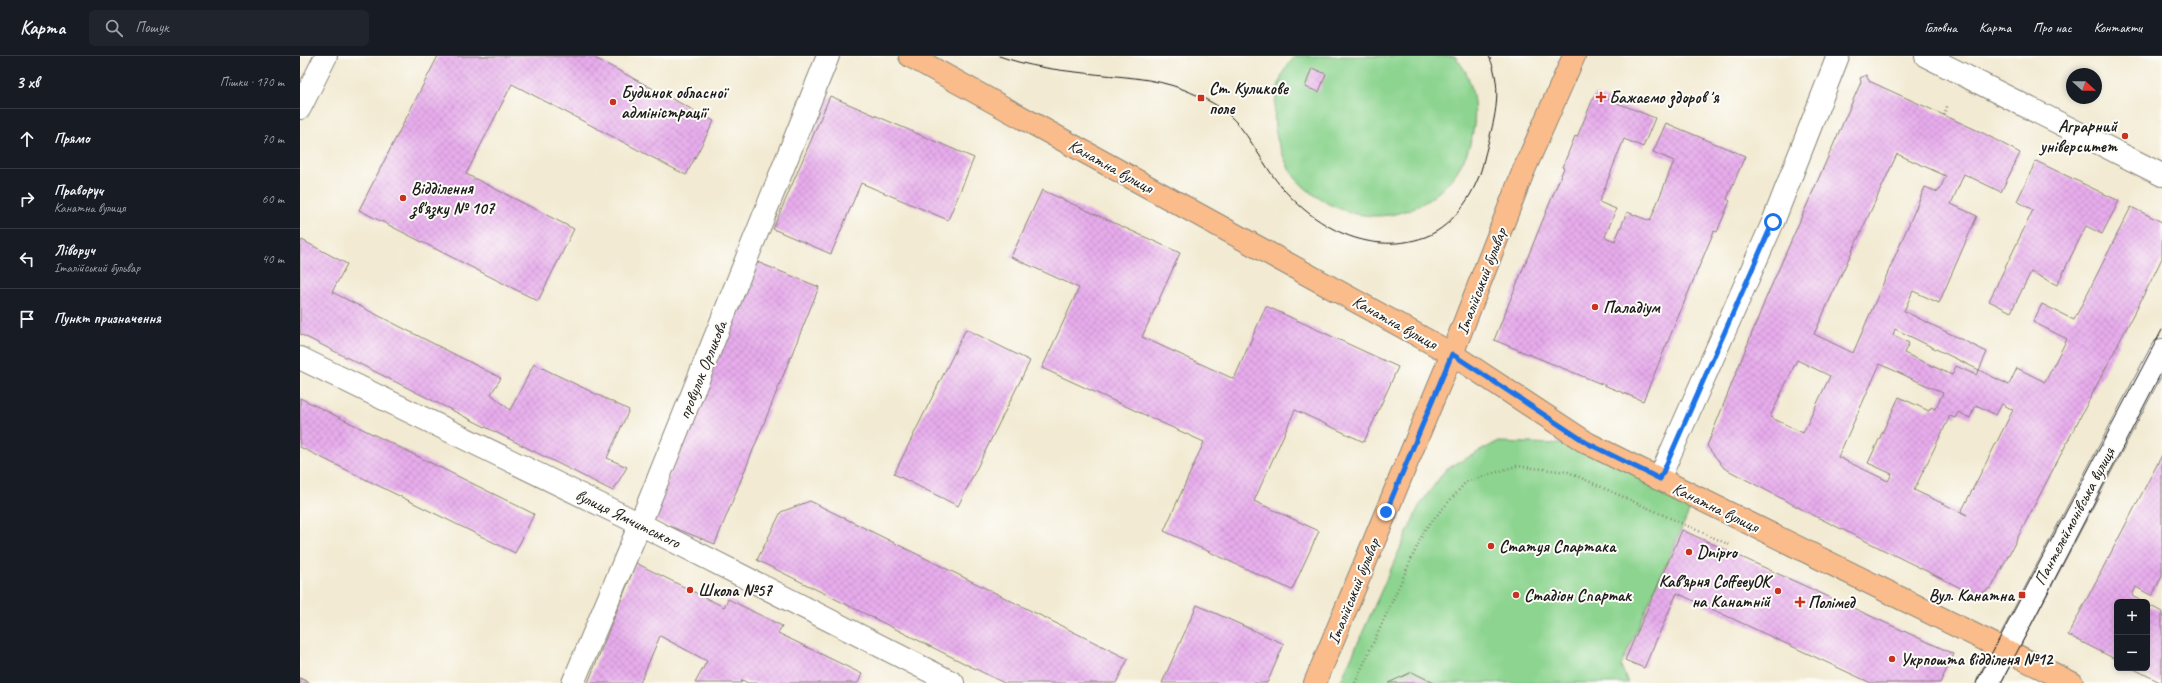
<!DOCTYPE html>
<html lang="uk">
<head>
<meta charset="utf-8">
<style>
  :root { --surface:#171b24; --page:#20242c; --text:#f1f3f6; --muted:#9ea1a6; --line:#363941 }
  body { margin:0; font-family:Caveat,sans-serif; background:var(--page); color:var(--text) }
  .controls { position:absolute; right:12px; bottom:12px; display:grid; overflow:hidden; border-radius:6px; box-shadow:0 2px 6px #0003 }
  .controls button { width:36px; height:36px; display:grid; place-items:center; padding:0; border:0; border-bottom:1px solid var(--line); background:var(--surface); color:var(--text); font:20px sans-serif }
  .compass { position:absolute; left:1766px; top:12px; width:36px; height:36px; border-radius:50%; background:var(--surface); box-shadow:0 2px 6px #0003; rotate:111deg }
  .stop { position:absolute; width:12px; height:12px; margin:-9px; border:3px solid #1a73e8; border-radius:50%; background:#fff }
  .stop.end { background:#1a73e8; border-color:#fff; box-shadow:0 1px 4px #0008 }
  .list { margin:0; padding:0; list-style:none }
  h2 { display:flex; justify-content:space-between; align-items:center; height:52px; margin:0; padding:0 16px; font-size:17px }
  h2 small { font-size:13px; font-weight:400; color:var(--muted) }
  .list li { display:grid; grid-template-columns:26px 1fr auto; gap:12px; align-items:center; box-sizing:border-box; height:60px; padding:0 16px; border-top:1px solid var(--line) }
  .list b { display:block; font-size:15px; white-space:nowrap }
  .list p { margin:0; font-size:13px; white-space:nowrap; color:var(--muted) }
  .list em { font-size:13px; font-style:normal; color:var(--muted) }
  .icon { flex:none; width:22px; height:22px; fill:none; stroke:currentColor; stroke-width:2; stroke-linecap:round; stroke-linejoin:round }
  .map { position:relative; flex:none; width:1862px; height:627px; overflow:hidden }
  header { display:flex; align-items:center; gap:24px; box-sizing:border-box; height:56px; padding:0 20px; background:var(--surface); border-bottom:1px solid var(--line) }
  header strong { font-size:19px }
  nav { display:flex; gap:22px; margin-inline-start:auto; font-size:14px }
  .search { width:280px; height:36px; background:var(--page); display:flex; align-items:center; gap:10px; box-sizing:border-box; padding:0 14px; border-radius:6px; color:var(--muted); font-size:15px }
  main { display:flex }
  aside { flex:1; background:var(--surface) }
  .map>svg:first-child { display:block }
</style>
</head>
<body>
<header>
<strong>Карта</strong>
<div class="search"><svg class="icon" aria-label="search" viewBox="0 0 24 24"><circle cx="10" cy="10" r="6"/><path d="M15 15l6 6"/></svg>Пошук</div>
<nav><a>Головна</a><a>Карта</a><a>Про нас</a><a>Контакти</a></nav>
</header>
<main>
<aside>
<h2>3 хв<small>Пішки · 170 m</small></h2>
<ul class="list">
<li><svg class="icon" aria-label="ahead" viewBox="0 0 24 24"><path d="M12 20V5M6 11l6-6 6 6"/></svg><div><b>Прямо</b></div><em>70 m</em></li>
<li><svg class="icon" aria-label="right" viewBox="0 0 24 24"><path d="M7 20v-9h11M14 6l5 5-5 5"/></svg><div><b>Праворуч</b><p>Канатна вулиця</p></div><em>60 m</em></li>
<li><svg class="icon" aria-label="left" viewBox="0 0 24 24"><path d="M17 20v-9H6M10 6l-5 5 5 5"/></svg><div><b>Ліворуч</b><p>Італійський бульвар</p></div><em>40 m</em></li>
<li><svg class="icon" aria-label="arrive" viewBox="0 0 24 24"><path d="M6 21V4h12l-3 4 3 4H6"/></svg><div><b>Пункт призначення</b></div></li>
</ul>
</aside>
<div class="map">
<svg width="1862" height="627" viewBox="0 0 1862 627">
  <defs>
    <pattern id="building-cross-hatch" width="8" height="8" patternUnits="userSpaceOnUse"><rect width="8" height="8" fill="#e7acec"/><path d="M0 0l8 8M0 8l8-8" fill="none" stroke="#c693ca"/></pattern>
  </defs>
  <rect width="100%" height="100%" fill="#fdfcf7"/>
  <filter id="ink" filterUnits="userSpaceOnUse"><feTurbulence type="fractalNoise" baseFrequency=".025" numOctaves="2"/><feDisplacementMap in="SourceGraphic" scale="8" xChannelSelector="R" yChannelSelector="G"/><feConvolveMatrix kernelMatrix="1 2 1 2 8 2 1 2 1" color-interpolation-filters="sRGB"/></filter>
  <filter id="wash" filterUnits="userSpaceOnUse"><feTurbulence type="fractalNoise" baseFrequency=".012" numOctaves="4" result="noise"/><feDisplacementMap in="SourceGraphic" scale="16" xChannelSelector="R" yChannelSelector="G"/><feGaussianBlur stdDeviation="0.9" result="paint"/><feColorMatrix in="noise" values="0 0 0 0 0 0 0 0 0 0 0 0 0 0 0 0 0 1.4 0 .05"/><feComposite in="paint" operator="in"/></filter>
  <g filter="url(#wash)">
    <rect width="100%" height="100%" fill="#f2ead2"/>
    <g fill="#8cd48f" stroke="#547856">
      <path d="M995,0h160c4,6 10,13 13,21 32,87 -57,172 -141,126 -14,-8 -29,-19 -38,-34 -3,-6 -5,-13 -8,-19 -10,-23 -8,-54 2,-77 2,-6 8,-11 12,-17z"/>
      <path d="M1197,386l91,3 107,53 -74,168 7,17h-288l79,-177 27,-37z"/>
    </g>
    <g id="blocks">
      <g fill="url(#building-cross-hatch)" fill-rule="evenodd">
        <path d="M138,0h153l123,65 -28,54 -174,-91 -46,90 108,55 -36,72 -179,-91z"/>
        <path d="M1012,12l14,6 -7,18 -14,-5z"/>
        <path d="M1566,19l3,6 114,52 37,20 -19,39 -37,-18 -13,30 26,12 -38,87 -26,-12 -9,20 83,41 -8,18 30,15 8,-17 28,14 22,-43 -34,-17 9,-18 32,16 57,-113 31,15v36l-9,19 -161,310 -15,9 -166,-82 -87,-46 -17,-22 59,-148 95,-216 -1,-4zM1597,98l49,22 -8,16 -13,-5 -72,166 -39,-19zM1595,273l84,41 -3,5 -20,-9 -4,9 -48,-22 5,-10 -16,-8zM1497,304l33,16 -27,57 -33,-16zM1580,308l63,29 -8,16 -4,-2 -2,4 -30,-14 -31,66 24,11 -4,7 -50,-24zM1702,348l11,6 -52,102 6,3 -53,-25 36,-74 5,2 3,-6 12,6 6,-13 20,10z"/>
        <path d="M1295,38l60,24 -12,29 -19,-8 -25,63 17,7 -11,28 10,4 12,-29 23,9 24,-60 -21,-9 13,-29 79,33 -18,43 3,2 -11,26 -2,5 -3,-1 -71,170 -149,-61 70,-172 -2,-1 3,-6 10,-25 2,1z"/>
        <path d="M530,40l144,62 -26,62 -87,-37 -30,71 -58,-25z"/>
        <path d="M1736,105l83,40 -17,33 -16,-8 -29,59 -26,-13 -20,40 -22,-11 44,-91 -16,-9z"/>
        <path d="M742,134l138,63 -38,84 92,42 32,-73 132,61 -34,75 -69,-32 -41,91 65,30 -27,59 -128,-59 40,-89 -162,-74 37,-80 -68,-31z"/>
        <path d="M2,184l45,24 -15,28 169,86 -10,16 19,16 24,-46 95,46 -22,48 20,9 -14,24 -313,-157v-90z"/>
        <path d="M457,206l62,25 -104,257 -63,-25z"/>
        <path d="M666,273l64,32 -72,145 -64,-32z"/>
        <path d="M0,342l234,116 -19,39 -215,-106z"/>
        <path d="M1862,399v121l-10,20 -16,-9 -4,9 11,6h-26v58l-49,-25z"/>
        <path d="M510,445l318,158 -12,24h-112l-247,-123 24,-48z"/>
        <path d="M1382,474l272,124 -14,29h-69l-194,-90 -33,75 -19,-8z"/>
        <path d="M336,507l88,44 4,-8 54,27 -4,7 84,41 -4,9h-110l-6,-3 -1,3h-46l12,-22 -47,-25 -20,47h-52z"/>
        <path d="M1847,548l15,8v71l-30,-15h15z"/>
        <path d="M897,549l87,39 -17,39h-105z"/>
        <path d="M1112,616l22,11h-46z"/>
        <path d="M0,622l10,5h-10z"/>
      </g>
    </g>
  </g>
  <g filter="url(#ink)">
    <use href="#blocks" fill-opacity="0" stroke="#878377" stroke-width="1"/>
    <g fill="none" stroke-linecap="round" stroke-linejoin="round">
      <defs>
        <g id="minor">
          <path d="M1626,0l236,119"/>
          <path d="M0,52l26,-52"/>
          <path d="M0,302l340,166 313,159"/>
          <path d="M1359,423l114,-257 65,-166"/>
          <path d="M273,627l67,-159 188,-468"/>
          <path d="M1688,627l174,-333"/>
        </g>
        <g id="major">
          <path d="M610,0l542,298 135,89 485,240"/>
          <path d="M1015,627l137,-329 71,-182 51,-116"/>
        </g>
      </defs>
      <use href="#minor" stroke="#878377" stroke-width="24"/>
      <use href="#major" stroke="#878377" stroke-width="24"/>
      <g stroke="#878377" stroke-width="2.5" stroke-dasharray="1 3" stroke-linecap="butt">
        <path d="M1644,59l4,-11"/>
        <path d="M1055,627l70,-154 41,-47 50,-16 52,6 162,73"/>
      </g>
      <use href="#minor" stroke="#fff" stroke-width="22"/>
      <use href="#major" stroke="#f9bc8a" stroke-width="22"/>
      <g stroke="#1c1c1c" stroke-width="1">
        <path d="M699,0c28,10 56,14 86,17 34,4 68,4 100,17 14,6 31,13 43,24 19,17 30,41 45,62 34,47 93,82 152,61 30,-11 53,-48 59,-78 9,-36 21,-67 5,-103"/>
        <path d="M1676,627l186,-353"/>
        <path d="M1701,627l161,-312"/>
      </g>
    </g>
  </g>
  <g fill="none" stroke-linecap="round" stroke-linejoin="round" filter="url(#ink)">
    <path stroke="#1a73e8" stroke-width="5" d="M1086,456l66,-158 135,89 73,36 113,-257"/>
  </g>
  <g fill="#c8321e" stroke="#fdfcf7" stroke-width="1.5">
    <path d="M1299 35h4v4h4v4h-4v4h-4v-4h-4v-4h4z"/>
    <rect x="897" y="38" width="8" height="8" rx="2"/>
    <circle cx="313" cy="46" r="4"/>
    <circle cx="1825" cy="80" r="4"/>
    <circle cx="103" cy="142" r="4"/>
    <circle cx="1295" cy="251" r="4"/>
    <circle cx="1191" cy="490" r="4"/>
    <circle cx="1389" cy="496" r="4"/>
    <circle cx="390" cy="534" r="4"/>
    <circle cx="1478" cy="535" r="4"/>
    <circle cx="1216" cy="539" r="4"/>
    <rect x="1718" y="535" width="8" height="8" rx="2"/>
    <path d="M1498 540h4v4h4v4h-4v4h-4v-4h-4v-4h4z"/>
    <circle cx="1592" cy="603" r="4"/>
  </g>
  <g text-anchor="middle" stroke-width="4" stroke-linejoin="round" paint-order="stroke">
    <g font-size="17" font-weight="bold" fill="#1c1c1c" stroke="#fdfcf7" text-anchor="start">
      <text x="909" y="38">Ст. Куликове<tspan x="909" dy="20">поле</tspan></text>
      <text x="321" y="42">Будинок обласної<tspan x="321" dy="20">адміністрації</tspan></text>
      <text x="1309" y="47">Бажаємо здоровʼя</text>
      <text x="1817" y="76" text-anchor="end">Аграрний<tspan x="1817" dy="20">університет</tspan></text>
      <text x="111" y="138">Відділення<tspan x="111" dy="20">зв'язку № 107</tspan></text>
      <text x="1303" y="257">Паладіум</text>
      <text x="1199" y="496">Статуя Спартака</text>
      <text x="1397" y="502">Dnipro</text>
      <text x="1470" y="531" text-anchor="end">Кав’ярня CoffeeyOK<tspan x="1470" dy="20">на Канатній</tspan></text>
      <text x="398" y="540">Школа №57</text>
      <text x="1224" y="545">Стадіон Спартак</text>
      <text x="1714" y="545" text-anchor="end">Вул. Канатна</text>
      <text x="1508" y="552">Полімед</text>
      <text x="1600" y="609">Укрпошта відділеня №12</text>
    </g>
    <g font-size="17" fill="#1c1c1c" stroke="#fdfcf7">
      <text transform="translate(811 110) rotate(29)" y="6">Канатна вулиця</text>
      <text transform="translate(1181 225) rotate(-69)" y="6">Італійський бульвар</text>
      <text transform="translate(1095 266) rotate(29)" y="6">Канатна вулиця</text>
      <text transform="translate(402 314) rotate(-68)" y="6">провулок Орликова</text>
      <text transform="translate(1416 451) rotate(26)" y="6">Канатна вулиця</text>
      <text transform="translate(1774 460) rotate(-62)" y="6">Пантелеймонівська вулиця</text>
      <text transform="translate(328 462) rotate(26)" y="6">вулиця Ямчитського</text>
      <text transform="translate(1053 535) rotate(-68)" y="6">Італійський бульвар</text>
    </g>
  </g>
</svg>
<div class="controls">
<button>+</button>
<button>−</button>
</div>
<svg class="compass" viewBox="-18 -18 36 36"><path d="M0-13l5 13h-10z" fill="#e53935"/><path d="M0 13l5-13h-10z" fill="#9ea1a6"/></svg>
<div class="stop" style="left:1473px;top:166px"></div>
<div class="stop end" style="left:1086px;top:456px"></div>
</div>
</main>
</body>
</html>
